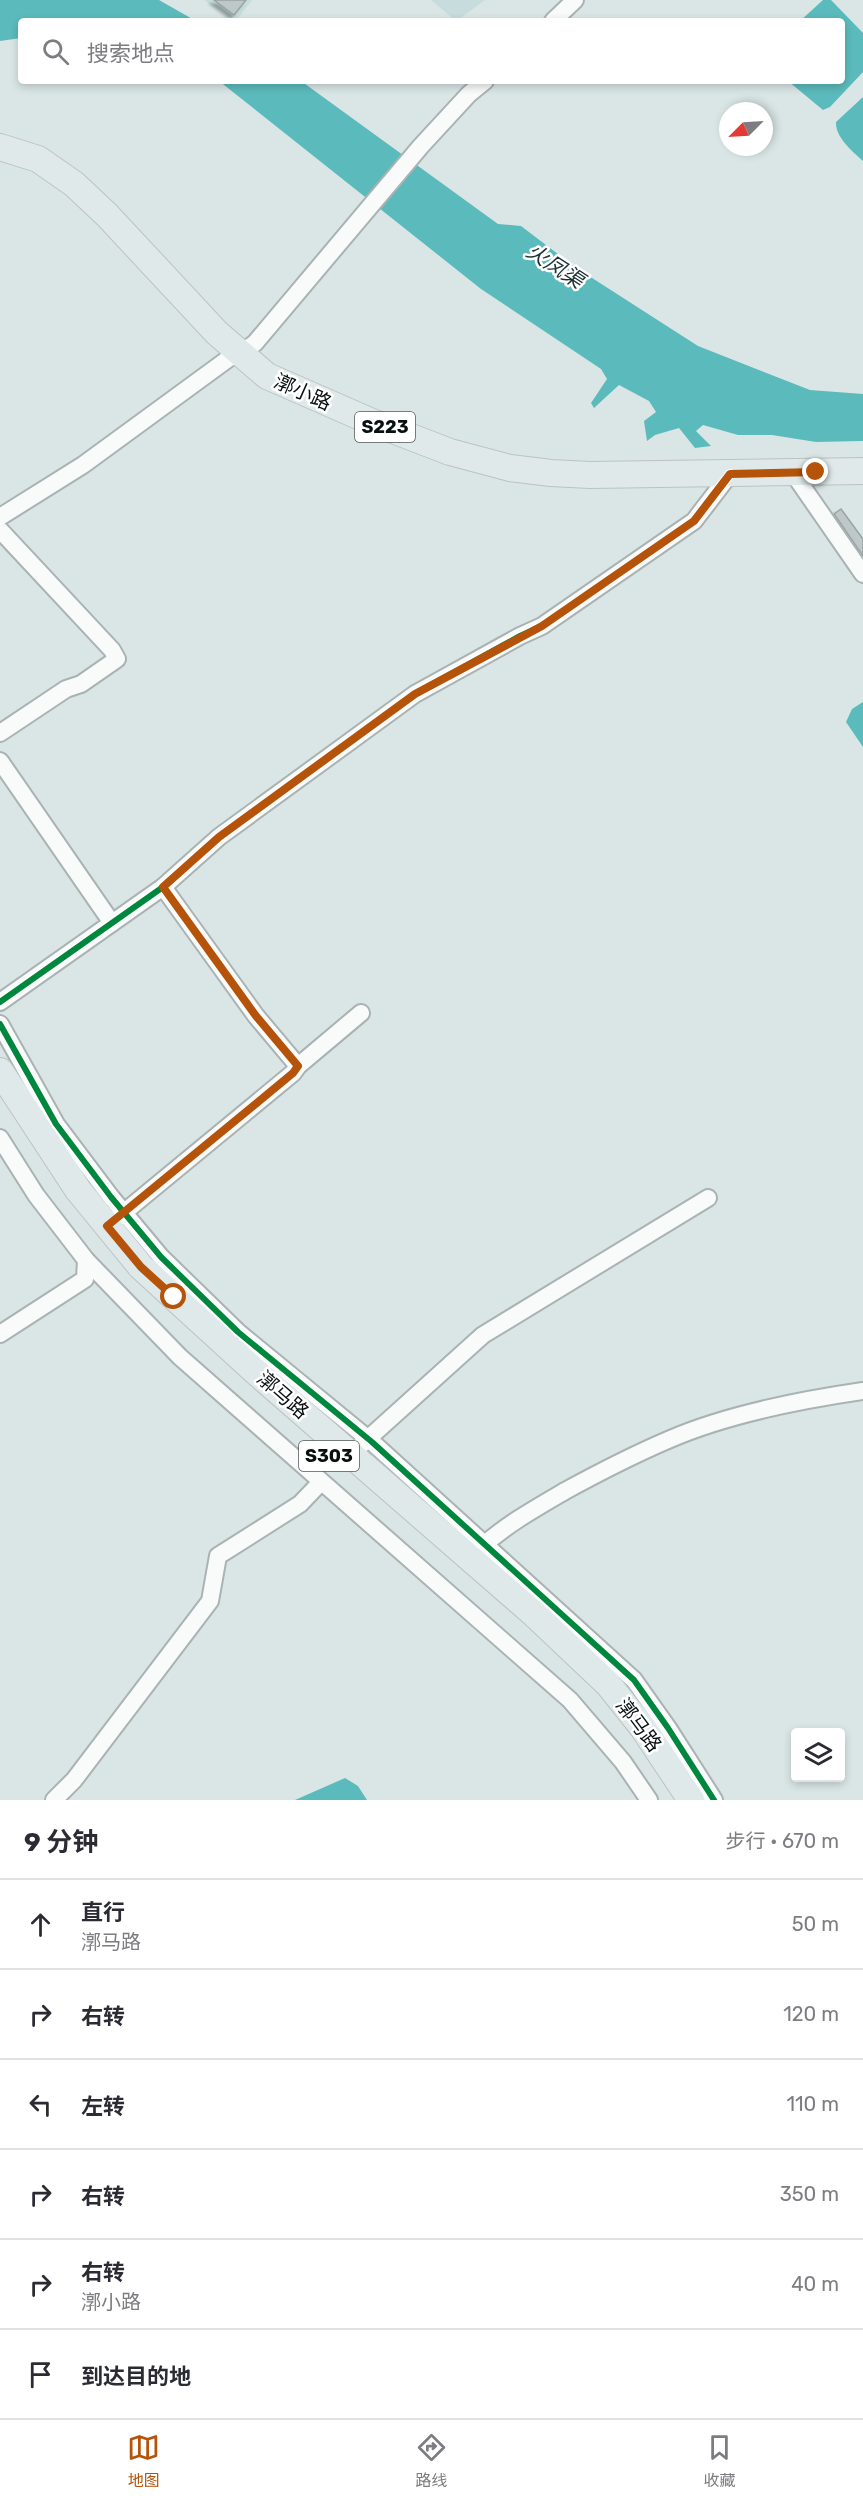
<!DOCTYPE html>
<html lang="zh">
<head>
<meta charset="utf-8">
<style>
  :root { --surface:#fff; --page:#f2f2f3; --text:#2b2b33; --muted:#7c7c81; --line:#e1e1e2; --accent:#b45309 }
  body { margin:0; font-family:Rubik,"Noto Sans SC",sans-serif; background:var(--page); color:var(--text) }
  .controls { position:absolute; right:18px; bottom:18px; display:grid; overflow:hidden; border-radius:6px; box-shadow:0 3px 9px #0003 }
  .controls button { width:54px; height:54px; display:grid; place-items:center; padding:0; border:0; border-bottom:2px solid var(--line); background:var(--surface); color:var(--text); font:30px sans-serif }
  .compass { position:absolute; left:719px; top:102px; width:54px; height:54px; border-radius:50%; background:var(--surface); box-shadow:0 3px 9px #0003; rotate:246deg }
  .stop { position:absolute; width:18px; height:18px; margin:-14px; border:4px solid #b45309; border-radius:50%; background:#fff }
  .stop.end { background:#b45309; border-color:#fff; box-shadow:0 2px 6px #0008 }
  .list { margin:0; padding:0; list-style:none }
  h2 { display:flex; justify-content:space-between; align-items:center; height:78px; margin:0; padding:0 24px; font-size:26px }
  h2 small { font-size:20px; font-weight:400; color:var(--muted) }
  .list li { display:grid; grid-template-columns:39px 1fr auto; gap:18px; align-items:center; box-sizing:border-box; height:90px; padding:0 24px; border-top:2px solid var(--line) }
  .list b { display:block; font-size:22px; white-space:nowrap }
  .list p { margin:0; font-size:20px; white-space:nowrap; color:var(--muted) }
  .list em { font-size:20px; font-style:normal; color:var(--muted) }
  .icon { flex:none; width:33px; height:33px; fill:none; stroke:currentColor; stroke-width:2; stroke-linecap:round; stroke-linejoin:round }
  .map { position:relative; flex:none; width:863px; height:1800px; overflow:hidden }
  .search { position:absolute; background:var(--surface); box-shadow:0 3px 9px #0003; left:18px; right:18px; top:18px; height:66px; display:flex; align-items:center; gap:15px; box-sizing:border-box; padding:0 21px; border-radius:6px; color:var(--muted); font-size:22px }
  .sheet { height:618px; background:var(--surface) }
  nav { display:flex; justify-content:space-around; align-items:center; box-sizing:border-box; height:84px; border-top:2px solid var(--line); background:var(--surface); font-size:16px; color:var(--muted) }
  nav a { display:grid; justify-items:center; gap:3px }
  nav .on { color:var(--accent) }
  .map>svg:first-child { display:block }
</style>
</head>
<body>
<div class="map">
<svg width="863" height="1800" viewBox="0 0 863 1800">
  <defs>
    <filter id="shadow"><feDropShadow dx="-4" dy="4" stdDeviation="1.5" flood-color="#0004"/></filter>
  </defs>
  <rect width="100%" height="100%" fill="#dae6e6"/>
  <g fill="#c7dcdc">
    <path d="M204,0h48l-16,21z"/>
    <path d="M431,0h54l-29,21z"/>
  </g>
  <g fill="#5bbbbc">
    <path d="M0,0h159l37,21h-175v17l-21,3z"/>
    <path d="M823,0h8l32,33v39l-33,35 -7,3 -35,-29h54v-60h-42z"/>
    <path d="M219,81h82l197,143 23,2 54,41 123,79 112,44 53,4v47l-47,1 -44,-7h-34l-35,-10 -7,6 15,15 -16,2 -16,-20 -24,7 -8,6 -3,-20 12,-9 -7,-11 -30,-16 -25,23 -3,-5 16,-24 -6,-10 -120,-80z"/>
    <path d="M863,97v64c-10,-9 -28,-24 -27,-39z"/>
    <path d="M863,702v45l-17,-25 6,-13z"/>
    <path d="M345,1778l13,8 9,14h-72z"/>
  </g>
  <g fill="#bec8c8" stroke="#9aa3a3" stroke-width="1.5" filter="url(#shadow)">
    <path d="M214,0h32l-12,15z"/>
    <path d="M841,509l22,30v17l-29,-42z"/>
  </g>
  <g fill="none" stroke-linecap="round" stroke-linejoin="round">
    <defs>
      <g id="street">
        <path d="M553,21l22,-21"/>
        <path d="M793,473l70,101"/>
        <path d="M0,517l83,-52 149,-109 8,-2 15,-11 166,-197 48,-52 16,-13"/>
        <path d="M0,530l112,120 5,9 -36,25 -15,5 -66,44"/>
        <path d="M0,761l112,162"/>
        <path d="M163,887l93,129 42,50"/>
        <path d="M0,1002l163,-115 56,-50 196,-143 105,-58 22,-10 152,-105 36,-47"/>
        <path d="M0,1024l56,100 55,73 50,60 77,75 134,110 262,238 34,48 46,72"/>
        <path d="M0,1138l36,57 50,65 94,97 390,343 53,62 26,38"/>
        <path d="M116,1219l177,-146 5,-7 63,-53"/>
        <path d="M0,1334l85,-55 1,-19"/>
        <path d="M361,1445l122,-110 225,-137"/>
        <path d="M478,1550c26,-24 56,-41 87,-59 33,-18 68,-36 103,-51 57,-25 133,-40 195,-49"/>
        <path d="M54,1800l20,-20 136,-179 8,-45 82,-52 21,-22"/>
      </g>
      <g id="primary">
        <path d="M0,147l38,12 36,25 33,31 110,118 50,43 105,46 78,30 60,16 41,5 39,2 273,-4"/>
        <path d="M0,1071l78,119 63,77 116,106 277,241 74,70 35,44 48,72"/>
      </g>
    </defs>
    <use href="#street" stroke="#aab2b2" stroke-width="20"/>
    <use href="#primary" stroke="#bcc2c2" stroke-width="28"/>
    <use href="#street" stroke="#f9fbfb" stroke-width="16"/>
    <use href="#primary" stroke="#dfe9e9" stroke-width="26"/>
    <defs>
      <g id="cycleway">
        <path d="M0,1002l163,-115 56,-50 196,-143 105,-58 22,-10 152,-105 36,-47"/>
        <path d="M0,1024l56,100 55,73 50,60 77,75 134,110 262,238 34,48 46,72"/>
      </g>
    </defs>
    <use href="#cycleway" stroke="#fff" stroke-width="10"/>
    <use href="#cycleway" stroke="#00873e" stroke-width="6"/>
  </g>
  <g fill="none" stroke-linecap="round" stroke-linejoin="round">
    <path stroke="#b45309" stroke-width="8" d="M174,1297l-33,-30 -34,-41 151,-124 35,-29 5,-7 -42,-50 -93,-129 56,-50 196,-143 127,-68 152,-105 36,-47 86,-2"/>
  </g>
  <g text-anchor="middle" stroke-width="5" stroke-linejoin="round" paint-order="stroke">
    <g fill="#fff" stroke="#535858" stroke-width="1.5">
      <rect x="355" y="412" width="60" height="30" rx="4.5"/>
      <rect x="299" y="1441" width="60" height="30" rx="4.5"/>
    </g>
    <g font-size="18" font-weight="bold" fill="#091010">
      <text x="385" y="433">S223</text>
      <text x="329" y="1462">S303</text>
    </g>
    <g font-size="20" fill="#091010" stroke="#fff">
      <text transform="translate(303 392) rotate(24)" y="7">漷小路</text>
      <text transform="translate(283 1395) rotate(41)" y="7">漷马路</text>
      <text transform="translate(639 1725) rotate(53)" y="7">漷马路</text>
    </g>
    <g font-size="21" font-style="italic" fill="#1d3333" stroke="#fff">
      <text transform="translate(555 266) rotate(33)" y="7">火凤渠</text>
    </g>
  </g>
</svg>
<div class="controls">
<button><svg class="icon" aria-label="layers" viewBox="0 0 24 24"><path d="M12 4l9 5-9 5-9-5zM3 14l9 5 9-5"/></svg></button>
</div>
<svg class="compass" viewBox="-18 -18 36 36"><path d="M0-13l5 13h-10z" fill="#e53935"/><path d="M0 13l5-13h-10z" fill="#7c7c81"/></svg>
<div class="stop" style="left:174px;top:1297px"></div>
<div class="stop end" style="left:816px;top:472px"></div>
<div class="search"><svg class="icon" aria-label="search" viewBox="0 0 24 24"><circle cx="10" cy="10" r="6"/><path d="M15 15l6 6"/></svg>搜索地点</div>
</div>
<section class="sheet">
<h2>9 分钟<small>步行 · 670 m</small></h2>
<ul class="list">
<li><svg class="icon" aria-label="ahead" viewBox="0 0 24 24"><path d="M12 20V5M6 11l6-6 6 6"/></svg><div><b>直行</b><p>漷马路</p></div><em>50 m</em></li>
<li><svg class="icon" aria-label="right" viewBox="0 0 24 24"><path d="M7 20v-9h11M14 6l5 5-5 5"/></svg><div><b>右转</b></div><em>120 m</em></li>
<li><svg class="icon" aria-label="left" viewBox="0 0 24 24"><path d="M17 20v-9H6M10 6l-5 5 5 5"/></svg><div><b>左转</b></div><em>110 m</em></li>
<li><svg class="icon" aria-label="right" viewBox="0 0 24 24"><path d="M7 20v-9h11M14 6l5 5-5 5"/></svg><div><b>右转</b></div><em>350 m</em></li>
<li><svg class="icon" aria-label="right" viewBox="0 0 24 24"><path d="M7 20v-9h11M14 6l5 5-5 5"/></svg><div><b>右转</b><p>漷小路</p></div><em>40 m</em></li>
<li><svg class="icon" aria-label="arrive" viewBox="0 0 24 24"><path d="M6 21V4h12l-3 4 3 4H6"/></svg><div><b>到达目的地</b></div></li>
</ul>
</section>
<nav>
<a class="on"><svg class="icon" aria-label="map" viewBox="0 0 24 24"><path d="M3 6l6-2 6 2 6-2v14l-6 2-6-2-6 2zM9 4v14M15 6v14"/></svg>地图</a>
<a><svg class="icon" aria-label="directions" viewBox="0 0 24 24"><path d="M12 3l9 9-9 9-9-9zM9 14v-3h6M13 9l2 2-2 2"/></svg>路线</a>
<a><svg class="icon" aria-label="saved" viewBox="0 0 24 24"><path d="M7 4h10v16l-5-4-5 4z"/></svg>收藏</a>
</nav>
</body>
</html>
